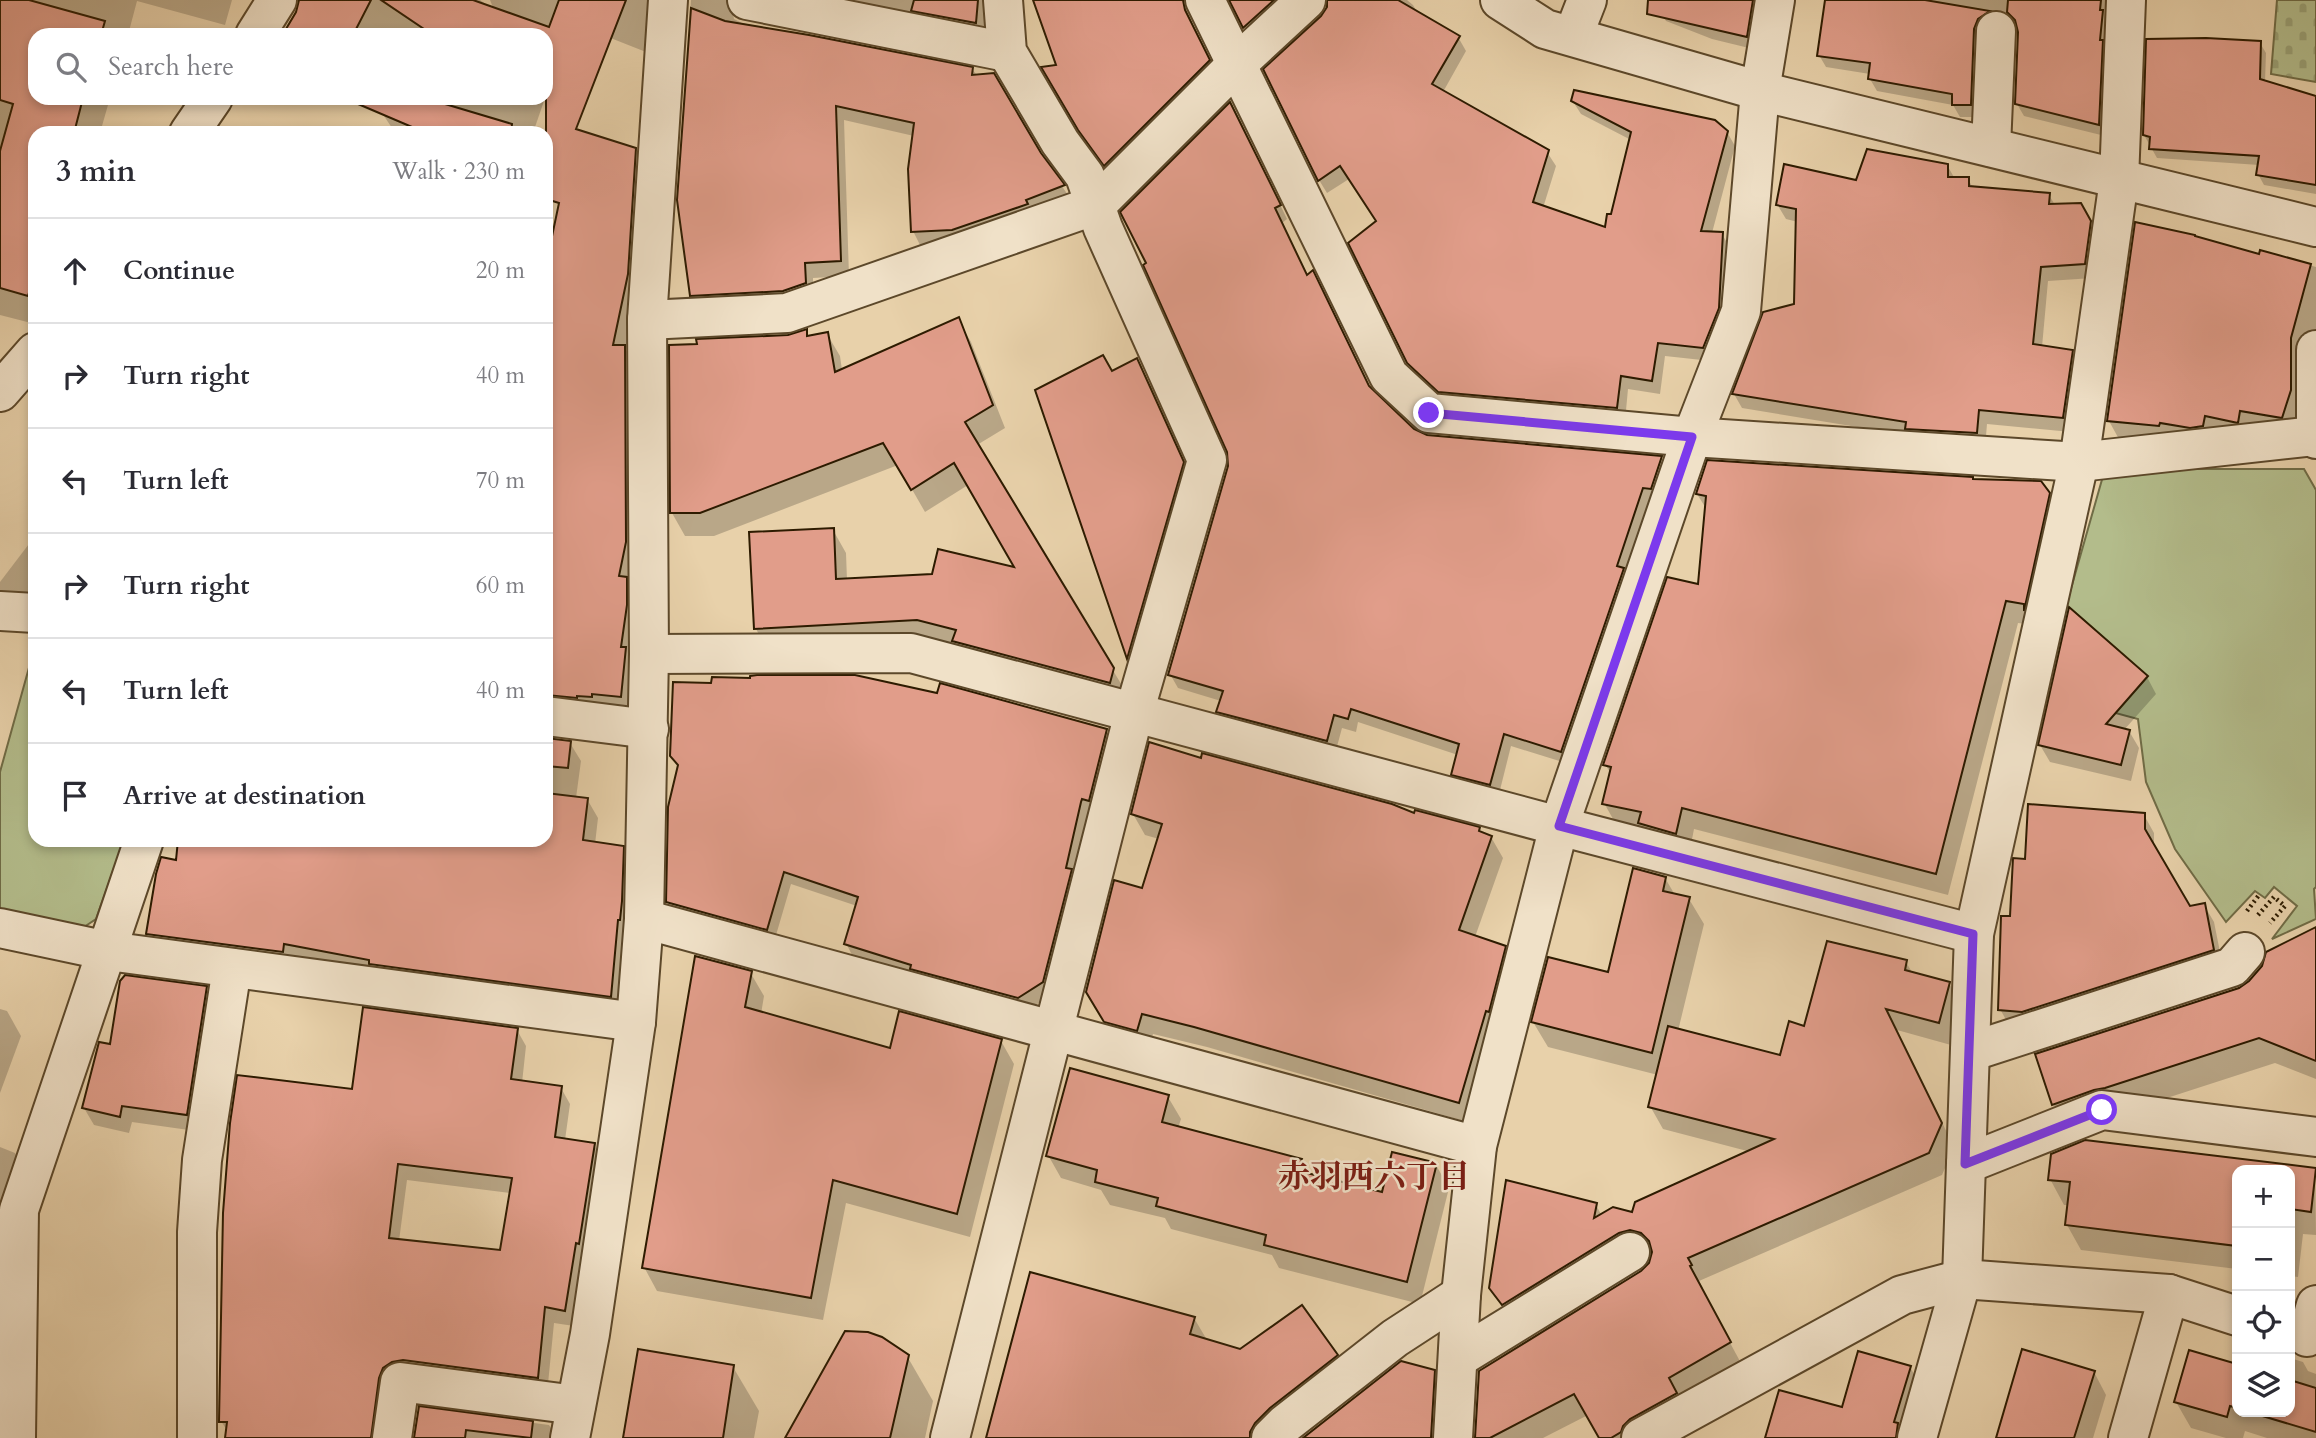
<!DOCTYPE html>
<html lang="en">
<head>
<meta charset="utf-8">
<style>
  :root { --surface:#fff; --page:#f2f2f3; --text:#2b2b33; --muted:#7c7c81; --line:#e1e1e2 }
  body { margin:0; font-family:Cardo,"Noto Serif JP",serif; background:var(--page); color:var(--text) }
  .controls { position:absolute; right:21px; bottom:21px; display:grid; overflow:hidden; border-radius:14px; box-shadow:0 4px 10px #0003 }
  .controls button { width:63px; height:63px; display:grid; place-items:center; padding:0; border:0; border-bottom:2px solid var(--line); background:var(--surface); color:var(--text); font:35px sans-serif }
  .stop { position:absolute; width:21px; height:21px; margin:-16px; border:5px solid #7c3aed; border-radius:50%; background:#fff }
  .stop.end { background:#7c3aed; border-color:#fff; box-shadow:0 2px 7px #0008 }
  .list { margin:0; padding:0; list-style:none }
  h2 { display:flex; justify-content:space-between; align-items:center; height:91px; margin:0; padding:0 28px; font-size:30px }
  h2 small { font-size:23px; font-weight:400; color:var(--muted) }
  .list li { display:grid; grid-template-columns:46px 1fr auto; gap:21px; align-items:center; box-sizing:border-box; height:105px; padding:0 28px; border-top:2px solid var(--line) }
  .list b { display:block; font-size:26px; white-space:nowrap }
  .list em { font-size:23px; font-style:normal; color:var(--muted) }
  .icon { flex:none; width:38px; height:38px; fill:none; stroke:currentColor; stroke-width:2; stroke-linecap:round; stroke-linejoin:round }
  .map { position:relative; flex:none; width:2316px; height:1438px; overflow:hidden }
  .search { position:absolute; background:var(--surface); box-shadow:0 4px 10px #0003; left:28px; top:28px; width:525px; height:77px; display:flex; align-items:center; gap:18px; box-sizing:border-box; padding:0 24px; border-radius:21px; color:var(--muted); font-size:26px }
  .panel { position:absolute; background:var(--surface); box-shadow:0 4px 10px #0003; left:28px; top:126px; width:525px; height:721px; border-radius:21px }
  .map>svg:first-child { display:block }
</style>
</head>
<body>
<div class="map">
<svg width="2316" height="1438" viewBox="0 0 2316 1438">
  <defs>
    <pattern id="cemetery-stones" width="16" height="16" patternUnits="userSpaceOnUse" patternTransform="scale(1.75)"><rect width="16" height="16" fill="#b3bc8b"/><path d="M2 7V4a2 2 0 0 1 4 0v3zM10 15v-3a2 2 0 0 1 4 0v3z" fill="#9aa176"/></pattern>
  </defs>
  <rect width="100%" height="100%" fill="#e8d1aa"/>
  <filter id="stains"><feTurbulence type="fractalNoise" baseFrequency=".00286" numOctaves="4"/><feColorMatrix values="0 0 0 0 .2 0 0 0 0 .09 0 0 0 0 .02 0 0 0 .5 -.17"/></filter>
  <radialGradient id="worn" r=".72"><stop offset=".6" stop-color="#630" stop-opacity="0"/><stop offset="1" stop-color="#630" stop-opacity=".3"/></radialGradient>
  <g fill="#b3bc8b" stroke="#706c46" stroke-width="2">
    <path d="M2105,469h199l12,21v397l-2,2 2,30 -44,20 25,-33 -23,-19 -9,11 -10,-7 -29,31 -51,-73 -29,-67 -8,-63 -93,-25 6,-35z"/>
    <path d="M35,646v194h89l-28,79 -15,10 -81,-19v-138z"/>
  </g>
  <path fill="url(#cemetery-stones)" stroke="#706c46" stroke-width="2" d="M2277,0h39v82l-45,-8z"/>
  <g fill="#0003" fill-rule="evenodd">
    <path d="M0,0h232l-7,25 -88,-24 -9,34h-93v63h75l-10,35h-65v191l-35,-9z"/>
    <path d="M303,0h177l14,10 -4,-10h172l-11,54 -43,-17 -62,57v-59h-261z"/>
    <path d="M691,0h49l-7,13 1,6 8,4 230,46 68,85 32,47 -151,46 -8,-16 1,-95 -70,-16 5,156 -36,2v21l-112,12 -9,-16 -13,-95z"/>
    <path d="M794,0h193l-3,38z"/>
    <path d="M1035,0h161l-6,14 2,11 25,50 -104,103 -25,-34z"/>
    <path d="M1231,0h65l-44,41z"/>
    <path d="M1329,0h78l6,5 5,9 40,23 8,14 -23,41 104,60 9,14 -13,42 63,22 7,-14 18,-76 -50,-26 -9,-14 155,32 8,14 -23,87 10,1 8,14 -4,75 -15,38 -46,-5 -5,38 -32,-5 -3,32 -177,-16 -31,-28 -9,-15 -30,-140 -29,-43 -22,14 -8,-13 4,-163 6,-11z"/>
    <path d="M1662,0h102l-11,49 -41,-10 -46,-18 -7,-12z"/>
    <path d="M1827,0h281l-3,136 -81,-20 -7,-12 3,-73 -3,-6 -12,-4 -28,96h-17l-7,-12 -76,-14 -7,-12v-5l-44,-7 -7,-12z"/>
    <path d="M2260,43l6,10 -1,29 51,16v96l-52,-9 -6,-11 1,-9 -102,-7 -13,-23z"/>
    <path d="M372,98h173l-12,35h-134l-5,-2z"/>
    <path d="M1238,118l49,101 -5,4 26,54 62,112 43,42 14,6 234,21 8,14 -100,292 -58,-18 -13,52 -37,-10 -8,-14 5,-19 -100,-33 -2,10 -14,-4 -7,26 -109,-29 -8,-13 3,-11 -43,-13 -8,-14 60,-209z"/>
    <path d="M635,150l11,19 -8,124 -12,57 9,15 -4,350 -85,1v-442z"/>
    <path d="M1947,165l8,14h13l5,9 76,7 6,10 34,14 9,19 -5,40 -45,3 -6,66 30,4 8,15 -9,66 -84,-8 -2,24 -243,-40 -8,-14 62,-89 2,-83 -12,-3 -9,-15 80,-22z"/>
    <path d="M2261,252l55,15v84l-11,75 -185,15 -11,-20 151,-165z"/>
    <path d="M958,319l13,23 34,86 -28,17 149,247 -159,-28 -198,-12 -13,-23 77,-99 13,23 1,27 170,-10 -49,-85 -43,27 -27,-47 -184,71h-29l-13,-23 116,-176 18,-6 3,6 18,-3 13,22 2,14z"/>
    <path d="M1137,361l16,28 46,102 -56,192 -14,-25 -92,-267 75,-17z"/>
    <path d="M1973,481l75,13 13,23 -27,108 -16,-2 -70,272 -254,-66 -5,26 -72,-29 -13,-23 7,-29 -6,-10 95,-178 7,-76 -10,-16z"/>
    <path d="M35,536v69l-35,-13v-10z"/>
    <path d="M2147,677l9,17 -32,36 5,1 10,17 -8,33 -81,-19 -10,-17z"/>
    <path d="M1106,731l8,13 -26,72 -38,180 -24,15 -173,-54 -7,-14 11,-37 -66,-22 -17,58 -98,-27 -8,-13 11,-134 -7,-13z"/>
    <path d="M546,740l24,3 11,18 -5,37 11,1 11,19 -3,26 27,3 11,19 -12,148 -462,-62 -11,-18 29,-72 3,-22h366z"/>
    <path d="M1202,760l213,55 63,14 3,5 10,3 12,21 -28,79 30,10 12,20 -46,156 -264,-76 -54,-13 -5,17 -30,-9 -18,-29 44,-123 15,-51 -14,-4 -12,-21z"/>
    <path d="M2144,815l10,18v15l35,60 15,-3 10,17 9,45 -213,60 -10,-18 11,-91 16,-57z"/>
    <path d="M1665,878l10,17 14,4 15,25 -26,107 103,26 25,-29 100,-66 7,12 36,9 13,23 -11,39 -54,-15 57,117 -12,28 -243,106 4,7 -2,1 41,76 -92,73h-49l-13,-23 -45,23h-66l173,-174 3,-9 -9,-3 -140,58 -13,-23 105,-82 6,11 32,-2 117,-62 -88,-23 -13,-23 8,-31 -110,-28 -15,-25 77,-48z"/>
    <path d="M2316,930v149l-41,-16 -207,67 -14,-25 -16,-50 202,-66z"/>
    <path d="M750,972l14,24 -3,18 130,36 110,-9 13,23 -44,173 -124,-34 -23,117 -166,-29 -13,-24z"/>
    <path d="M206,988l10,17 -20,126 -64,-9 -3,11 -35,-8 -10,-17 27,-62z"/>
    <path d="M0,1009l7,2 14,25 -21,57z"/>
    <path d="M517,1030l9,16 -4,37 39,5 9,16 -5,36 29,5 10,16 -30,165 -20,-3 -7,71 -134,-18 -32,62h-154l1,-6 -7,-11 133,-330zM407,1180l104,13 -10,59 -102,-11z"/>
    <path d="M1168,1097l13,22 -3,9 123,33 9,14 73,19 53,-29 13,23 -29,116 -141,-36 -7,-13 -101,-26 -6,-11 -55,-13 -9,-15 -40,-12 -13,-23z"/>
    <path d="M0,1147l15,6 9,17 -24,43z"/>
    <path d="M2053,1155l262,15 1,65 -13,-1 -5,43 -8,-1v-106h-53v99l-156,-19 -14,-25 2,-20h-5l-14,-26z"/>
    <path d="M1194,1318l13,22 33,11 96,5 13,22 -74,60h-287z"/>
    <path d="M2190,1352l47,14v46h53v-54l13,4 5,9 8,3v64h-49l-22,-7 -2,7h-17l-35,-10 -15,-26z"/>
    <path d="M907,1356l26,45 -8,37h-123z"/>
    <path d="M733,1367l26,44 -5,27h-129z"/>
    <path d="M1910,1367l13,23 -15,48h-141l76,-28z"/>
    <path d="M1434,1371l13,23 -3,44h-139z"/>
    <path d="M2094,1372l12,23 -13,43h-95z"/>
    <path d="M420,1408l129,17 8,13h-141z"/>
  </g>
  <g fill="#e19d8a" stroke="#2d1b00" stroke-width="2" fill-rule="evenodd">
    <path d="M0,0h29l76,21 -4,14h-66v63h48l-9,35h-39v139l-7,24 -28,-8v-137l13,-47 -13,-4z"/>
    <path d="M299,0h72l-18,35 -70,-1 13,-22z"/>
    <path d="M381,0h92l76,27 10,-27h67l-50,129 60,19 -8,126 -15,71h12l1,197 -7,34 8,1v28l-6,42h5l-5,50 -29,-3v3l-15,-1v2l-31,-3v-430l13,-62 -13,-4v-164h-113z"/>
    <path d="M914,0h64l-2,23 -65,-12z"/>
    <path d="M1033,0h150l2,10 25,50 -106,106 -26,-36 -37,-63 15,-2z"/>
    <path d="M1229,0h45l-31,28z"/>
    <path d="M1327,0h71l62,36 -28,48 117,66 -16,52 72,25 2,-13h4l20,-82 -60,-31 3,-11 141,30 13,11 -27,100 22,1 -4,76 -16,40 -45,-5 -6,38 -31,-5 -4,32 -179,-16 -31,-29 -59,-120 28,-22 -36,-55 -22,15 -55,-112 58,-53 6,-9z"/>
    <path d="M1648,0h105l-6,37 -100,-23z"/>
    <path d="M1825,0h100l65,11 -12,8 -4,10 -3,76h-19v-11l-84,-15 2,-16 -53,-7z"/>
    <path d="M2008,0h93l-1,10h3l-3,30h3l-4,85 -84,-21 3,-72 -3,-12 -8,-8z"/>
    <path d="M691,8l34,13 84,14 164,32 -1,8 22,-2 47,80 24,32 -39,15 2,4 -76,26 -41,2 -3,-63 6,-46 -78,-17 5,155 -36,2 1,20 -23,8 -93,5 -13,-96z"/>
    <path d="M2206,38l55,3 -1,38 56,17v89l-60,-10 3,-19 -110,-7 1,-12 -7,-2 3,-96z"/>
    <path d="M344,98h81l87,26 -1,9h-85z"/>
    <path d="M1230,102l51,103 -6,3 32,67 6,-5 56,116 45,43 13,6 235,21 -11,33 -8,-1 -26,78 7,2 -63,184 -57,-18 -14,51 -39,-10 8,-31 -108,-35 -3,10 -14,-4 -7,26 -111,-29 7,-21 -55,-16 60,-209 -1,-14 -84,-187 3,-2 -26,-51z"/>
    <path d="M1867,149l81,15v13h21v9l81,7 -1,11 32,-1 10,18 -6,43 -44,3 -8,77 40,6 -10,68 -84,-8 -2,23 -72,-4 1,-7 -174,-28 31,-82 31,-8 2,-95 -20,-4 8,-41 72,16z"/>
    <path d="M2135,222l60,13v1l64,18 1,-4 51,14 -20,74v52l-9,28 -42,-7 -2,12 -33,-7 -2,10 -13,2 -30,-5 -1,3 -52,-5z"/>
    <path d="M959,317l34,88 -28,17 149,246 -4,15 -158,-42 4,-11 -39,-10 -163,9 -5,-97 85,-4 2,51 96,-5 6,-25 76,18 -60,-104 -43,27 -28,-47 -183,70h-30l-1,-168 28,-1 -1,-5 92,-4 19,-6v7l21,-4 7,40z"/>
    <path d="M1103,355l9,16 25,-13 47,104 -57,197 -92,-269z"/>
    <path d="M1707,460l266,17v2l68,2 9,12 -26,118v-7l-18,-3 -70,273 -254,-66 -6,26 -38,-11 3,-11 -39,-8 9,-37 -8,-2 64,-188 31,7 8,-88 -10,-2z"/>
    <path d="M2069,607l79,69 -42,48 24,6 -9,35 -83,-20z"/>
    <path d="M757,675h98l82,18 3,-10 167,46 -18,72 -7,-2 -1,3 -15,66 6,1 -29,113 -25,16 -108,-29 1,-4 -67,-21 14,-47 -74,-25 -17,58 -101,-28 2,-95 10,-42 -8,-9 3,-74 38,1 1,-6 38,1v-2z"/>
    <path d="M546,738l25,3 -3,27 -22,-2z"/>
    <path d="M1149,742l52,16 1,-5 190,51 22,9 1,-3 65,17 -1,4 13,5 -33,94 47,16 -17,66 -3,-1 -27,92 -265,-76 -52,-13 -5,17 -33,-9 -18,-30 28,-112 28,8 20,-64 -31,-10z"/>
    <path d="M546,793l42,5 -5,42 41,6 -2,55 -2,19h-2l-7,77 -242,-33v-4l-85,-16 -1,8 -137,-18 10,-60 5,-17 15,3 2,-20h368z"/>
    <path d="M2028,804l117,9v16l45,77 15,-3 9,47 -192,62 -24,-2 3,-94h9l3,-58 12,1z"/>
    <path d="M1633,868l33,9 -3,14 27,6 -38,156 -121,-31 17,-65 60,15z"/>
    <path d="M2316,927v134l-57,-23 -154,50 -11,2 -42,15 -17,-51 204,-66 10,-7 13,-15 4,-14z"/>
    <path d="M1827,941l80,19 -2,10 45,12 -11,41 -53,-14 56,114 -13,30 -241,105 4,7 -2,1 41,76 -62,36 8,15 -47,26 -7,7 -2,6 -10,6h-12l-25,-44 -84,44h-15l4,-67 162,-100 8,-8 3,-11 -3,-11 -8,-8 -11,-3 -11,3 -117,72 -13,-17 17,-108 91,23 -3,15 19,-11 19,5 3,-10 139,-63 -126,-32 20,-81 112,29 9,-34 15,5z"/>
    <path d="M695,956l57,15 -7,36 145,41 9,-37 103,28 -45,175 -124,-34 -22,118 -169,-30z"/>
    <path d="M125,975l82,11 -20,129 -65,-9 -2,11 -38,-9 17,-66 11,2 10,-63z"/>
    <path d="M363,1007l155,21 -7,51 51,7 -7,51 40,6 -16,101 -3,-1 -11,68 -20,-4 -7,71 -135,-18 -11,2 -9,6 -4,10 -8,60h-146l2,-16h-8l4,-209 7,-90 7,-48 115,14zM398,1164l114,14 -12,72 -111,-12z"/>
    <path d="M1070,1068l99,27 -7,27 140,37 -3,12 83,21 10,-40 45,11 -30,119 -143,-37 2,-10 -110,-29 2,-8 -63,-16 2,-12 -51,-14z"/>
    <path d="M2085,1140l231,28 -5,44 -21,-3v-39h-53v76l-172,-21 5,-43 -22,-2 3,-26z"/>
    <path d="M1030,1272l165,45 -5,17 50,15 62,-44 36,50 -68,53 -15,15 -5,9v6h-264z"/>
    <path d="M845,1331l23,1 14,5 27,18 -19,83h-105z"/>
    <path d="M638,1349l96,16 -11,73h-100z"/>
    <path d="M2022,1349l73,22 -21,67h-78z"/>
    <path d="M2189,1350l48,14v44l-7,-2 -3,11 -53,-15z"/>
    <path d="M1858,1351l53,15 -17,56 4,1 -2,15h-131l14,-48 63,17z"/>
    <path d="M1401,1361l34,9 -4,68h-128z"/>
    <path d="M2290,1380l26,8v44l-67,-20h41z"/>
    <path d="M419,1406l114,15 -2,17 -65,-8 -1,8h-51z"/>
  </g>
  <g fill="none" stroke-linecap="round" stroke-linejoin="round">
    <defs>
      <g id="minor">
        <path d="M747,0l260,52"/>
        <path d="M1205,0l184,376 40,37 263,24 387,25 236,-26"/>
        <path d="M1500,0l45,29 215,62 556,136"/>
        <path d="M255,35l22,-35"/>
        <path d="M1573,36l14,-36"/>
        <path d="M189,133l24,-35"/>
        <path d="M1991,147l5,-116"/>
        <path d="M647,320l140,-7 309,-108 141,-141 69,-64"/>
        <path d="M2316,350v89"/>
        <path d="M0,392l35,-40"/>
        <path d="M0,611l35,2"/>
        <path d="M649,654l262,-1 648,173 415,108"/>
        <path d="M546,716l103,13"/>
        <path d="M644,919l833,227"/>
        <path d="M0,928l108,23 528,71"/>
        <path d="M1970,1052l262,-85 13,-15"/>
        <path d="M1966,1164l136,-54 214,27"/>
        <path d="M2307,1337l9,-32"/>
        <path d="M1458,1358l172,-106"/>
        <path d="M16,1438l3,-228 125,-370"/>
        <path d="M197,1438v-206l5,-72 30,-192"/>
        <path d="M392,1438l8,-56 176,23"/>
        <path d="M570,1438l20,-104 46,-312 8,-103 5,-265 -2,-334 21,-320"/>
        <path d="M950,1438l184,-725 73,-253 -104,-232 -18,-52 -25,-34 -53,-90 -4,-52"/>
        <path d="M1271,1438l14,-14 110,-86 66,-43"/>
        <path d="M1453,1438l8,-143 16,-149 82,-320 133,-389 49,-126 19,-220 15,-91"/>
        <path d="M1641,1438l261,-143 60,-16 207,15 68,22"/>
        <path d="M1917,1438l45,-159 12,-345 105,-472 40,-282 7,-180"/>
        <path d="M2128,1438l41,-144"/>
      </g>
    </defs>
    <use href="#minor" stroke="#5c482a" stroke-width="42"/>
    <g stroke="#2d1b00" stroke-width="4.5" stroke-dasharray="2 3.5" stroke-linecap="butt">
      <path d="M2247,911l12,-16"/>
      <path d="M2258,915l16,-18 11,9 -15,17"/>
    </g>
    <use href="#minor" stroke="#f0e1c8" stroke-width="38"/>
  </g>
  <g fill="none" stroke-linecap="round" stroke-linejoin="round">
    <path stroke="#7c3aed" stroke-width="9" d="M1429,413l263,24 -133,389 414,108 -8,230 137,-54"/>
  </g>
  <g text-anchor="middle" stroke-width="5" stroke-linejoin="round" paint-order="stroke">
    <g font-size="32" font-weight="bold" fill="#7a1f14" stroke="#f0e1c8">
      <text x="1374" y="1187">赤羽西六丁目</text>
    </g>
  </g>
  <rect width="100%" height="100%" filter="url(#stains)"/>
  <rect width="100%" height="100%" fill="url(#worn)"/>
</svg>
<div class="controls">
<button>+</button>
<button>−</button>
<button><svg class="icon" aria-label="locate" viewBox="0 0 24 24"><circle cx="12" cy="12" r="6"/><path d="M12 2v4M12 18v4M2 12h4M18 12h4"/></svg></button>
<button><svg class="icon" aria-label="layers" viewBox="0 0 24 24"><path d="M12 4l9 5-9 5-9-5zM3 14l9 5 9-5"/></svg></button>
</div>
<div class="stop" style="left:2102px;top:1110px"></div>
<div class="stop end" style="left:1429px;top:413px"></div>
<div class="search"><svg class="icon" aria-label="search" viewBox="0 0 24 24"><circle cx="10" cy="10" r="6"/><path d="M15 15l6 6"/></svg>Search here</div>
<section class="panel">
<h2>3 min<small>Walk · 230 m</small></h2>
<ul class="list">
<li><svg class="icon" aria-label="ahead" viewBox="0 0 24 24"><path d="M12 20V5M6 11l6-6 6 6"/></svg><div><b>Continue</b></div><em>20 m</em></li>
<li><svg class="icon" aria-label="right" viewBox="0 0 24 24"><path d="M7 20v-9h11M14 6l5 5-5 5"/></svg><div><b>Turn right</b></div><em>40 m</em></li>
<li><svg class="icon" aria-label="left" viewBox="0 0 24 24"><path d="M17 20v-9H6M10 6l-5 5 5 5"/></svg><div><b>Turn left</b></div><em>70 m</em></li>
<li><svg class="icon" aria-label="right" viewBox="0 0 24 24"><path d="M7 20v-9h11M14 6l5 5-5 5"/></svg><div><b>Turn right</b></div><em>60 m</em></li>
<li><svg class="icon" aria-label="left" viewBox="0 0 24 24"><path d="M17 20v-9H6M10 6l-5 5 5 5"/></svg><div><b>Turn left</b></div><em>40 m</em></li>
<li><svg class="icon" aria-label="arrive" viewBox="0 0 24 24"><path d="M6 21V4h12l-3 4 3 4H6"/></svg><div><b>Arrive at destination</b></div></li>
</ul>
</section>
</div>
</body>
</html>
